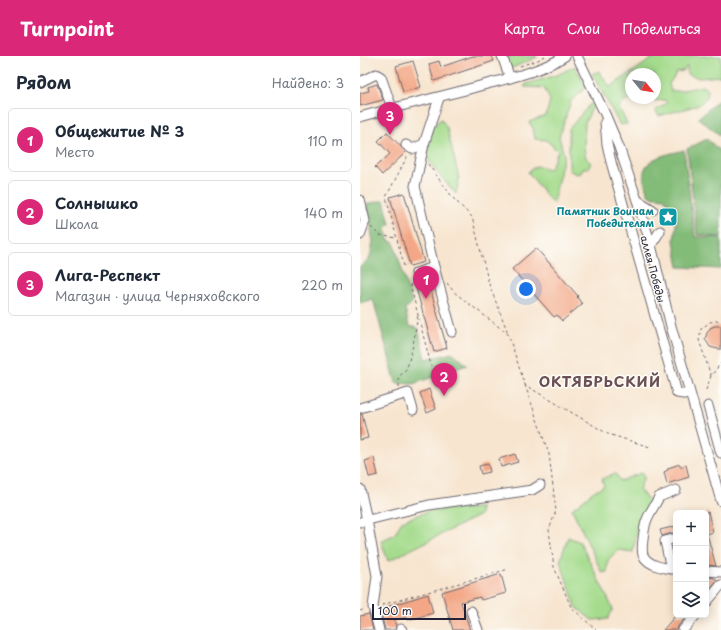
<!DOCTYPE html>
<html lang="ru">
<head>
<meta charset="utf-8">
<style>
  :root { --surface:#fff; --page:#f2f2f3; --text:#1f2937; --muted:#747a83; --line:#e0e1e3; --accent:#db2777 }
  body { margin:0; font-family:"Playpen Sans",sans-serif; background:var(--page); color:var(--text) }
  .controls { position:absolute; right:12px; bottom:12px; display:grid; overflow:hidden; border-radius:6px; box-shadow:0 2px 10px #0003 }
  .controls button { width:36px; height:36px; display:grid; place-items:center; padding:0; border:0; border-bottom:1px solid var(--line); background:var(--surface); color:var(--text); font:20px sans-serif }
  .compass { position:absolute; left:265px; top:12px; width:36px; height:36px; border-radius:50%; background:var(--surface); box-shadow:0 2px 10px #0003; rotate:120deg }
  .scale { position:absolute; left:12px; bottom:10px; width:94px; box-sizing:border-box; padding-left:4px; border:2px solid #22223b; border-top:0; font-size:11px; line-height:14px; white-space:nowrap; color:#22223b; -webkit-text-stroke:3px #fdfcf7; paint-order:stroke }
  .you { position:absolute; left:166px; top:233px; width:14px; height:14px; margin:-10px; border:3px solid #fff; border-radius:50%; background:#1a73e8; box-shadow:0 0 0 6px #1a73e833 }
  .badge { display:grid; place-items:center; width:26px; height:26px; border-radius:50%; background:var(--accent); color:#fff; font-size:13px; font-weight:700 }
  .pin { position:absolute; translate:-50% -33px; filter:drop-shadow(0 1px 2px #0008) }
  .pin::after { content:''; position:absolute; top:21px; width:14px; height:12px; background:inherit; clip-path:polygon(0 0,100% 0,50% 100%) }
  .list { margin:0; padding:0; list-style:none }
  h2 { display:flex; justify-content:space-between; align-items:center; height:52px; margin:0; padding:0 16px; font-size:17px }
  h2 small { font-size:13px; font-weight:400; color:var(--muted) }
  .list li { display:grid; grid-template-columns:26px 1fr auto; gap:12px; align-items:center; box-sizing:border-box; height:64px; margin:0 8px 8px; padding:0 8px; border:1px solid var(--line); border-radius:6px }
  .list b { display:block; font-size:15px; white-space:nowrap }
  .list p { margin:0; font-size:13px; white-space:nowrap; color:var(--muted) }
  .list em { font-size:13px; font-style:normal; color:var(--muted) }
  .icon { flex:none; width:22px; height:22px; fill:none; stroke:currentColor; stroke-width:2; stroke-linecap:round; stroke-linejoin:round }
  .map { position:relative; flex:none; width:361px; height:574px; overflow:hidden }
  header { display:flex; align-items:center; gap:24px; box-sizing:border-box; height:56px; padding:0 20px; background:var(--accent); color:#fff }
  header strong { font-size:19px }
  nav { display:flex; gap:22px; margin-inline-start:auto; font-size:14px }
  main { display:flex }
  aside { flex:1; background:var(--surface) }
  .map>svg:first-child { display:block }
</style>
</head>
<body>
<header>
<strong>Turnpoint</strong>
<nav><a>Карта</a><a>Слои</a><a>Поделиться</a></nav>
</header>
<main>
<aside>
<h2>Рядом<small>Найдено: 3</small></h2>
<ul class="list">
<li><span class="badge">1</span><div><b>Общежитие № 3</b><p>Место</p></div><em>110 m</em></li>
<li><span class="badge">2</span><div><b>Солнышко</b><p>Школа</p></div><em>140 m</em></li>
<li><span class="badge">3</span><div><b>Лига-Респект</b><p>Магазин · улица Черняховского</p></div><em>220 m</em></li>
</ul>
</aside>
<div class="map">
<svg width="361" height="574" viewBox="0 0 361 574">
  <rect width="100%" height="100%" fill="#fdfcf7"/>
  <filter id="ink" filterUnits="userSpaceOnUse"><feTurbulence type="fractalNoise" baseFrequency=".025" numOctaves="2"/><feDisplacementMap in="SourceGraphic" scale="8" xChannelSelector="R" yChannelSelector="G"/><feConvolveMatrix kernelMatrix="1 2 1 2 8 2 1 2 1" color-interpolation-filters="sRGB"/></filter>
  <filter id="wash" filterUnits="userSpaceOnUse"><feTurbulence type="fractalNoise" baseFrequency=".012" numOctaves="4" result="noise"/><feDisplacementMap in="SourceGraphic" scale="16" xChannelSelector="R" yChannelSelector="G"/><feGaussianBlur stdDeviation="0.9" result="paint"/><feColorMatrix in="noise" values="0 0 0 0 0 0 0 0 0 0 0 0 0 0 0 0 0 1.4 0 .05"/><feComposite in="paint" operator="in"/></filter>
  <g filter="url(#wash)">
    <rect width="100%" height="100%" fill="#f7e5cf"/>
    <g fill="#a4db8c" stroke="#637e64">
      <path d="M144,0h33v1l-27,12z"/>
      <path d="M296,0h65v20l-22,2 -12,-4v-8l-4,5 -6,1 -8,12 2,7h8l23,-5 6,4 -1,7 -8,8 -40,11 -4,-5 12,-8 -2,-3 -23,2 -5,-4h18v-24h-24v24h3l-10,3 -5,7 8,16 -7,1 -28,-51 7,-3 11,16z"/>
      <path d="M215,10l11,21 -15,14 -12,36 5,18 -11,49 -25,-32 8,-6 14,3 8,-18 -12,-11 -11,-1 -2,-11 -4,-6 17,-6 4,-16 -6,-12 -20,-1 2,-3 31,-9z"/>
      <path d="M231,47l2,3 -8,17 -1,25 2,10 5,5 -4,6 -3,-2 -3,6 -5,1 -7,-4v-41z"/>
      <path d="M81,63l6,9 12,51 -3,15 -19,-22 -10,-14 5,-31z"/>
      <path d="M255,417l5,8 21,-8 3,4 -5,12 7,9 5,3 -12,20 -6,31 -15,-2 -10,10 -1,12 -5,1 -30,-64 22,-18 10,-5 -2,-7z"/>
      <path d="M121,452l-1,7 -92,46 -7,-20 14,-7 7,-13 30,-11z"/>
      <path d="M208,481l12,5 33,67 -5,10 -16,1 -16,-13 -16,-46z"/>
    </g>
    <g fill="#83bb78" stroke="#526e5a">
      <path d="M361,42v38l-23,-18z"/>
      <path d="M347,83l14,13v85l-24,-2 -10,-86z"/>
      <path d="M324,94l11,87 26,1v31l-42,-2 -5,-26 3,-26 -13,-17 -15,-2c-2,-5 -4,-10 -5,-16 -4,-23 23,-25 40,-30z"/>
      <path d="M24,144l6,24 -4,4 2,12 6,3 18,60 -7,6 4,17 9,2 7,31 28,-6 14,12 -54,19 -17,-1 -23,-84 -13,4v-36l10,-9 3,-16 -6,-38z"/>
    </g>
    <g id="blocks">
      <g fill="#f3a786">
        <path d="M113,0h19l2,5 -60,20 -5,-17 10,-3 2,6z"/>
        <path d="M53,5l8,26 -18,5 -7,-26z"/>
        <path d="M17,28l6,16 -23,6v-13l9,-2 -1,-4z"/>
        <path d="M27,76l19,20 -24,23 -7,-8 15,-13 -12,-13z"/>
        <path d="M44,137l20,69 -14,4 -20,-69z"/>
        <path d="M176,192l42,48 -1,1 5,7 -20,17 -5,-6 -3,2 -42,-48z"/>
        <path d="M67,221l20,71 -13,4 -20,-71z"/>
        <path d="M355,270h6v23h-3l-8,-2 -5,-8 2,-6 3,-5z"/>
        <path d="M69,333l7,20 -9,4 -7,-20z"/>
        <path d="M0,358h2l6,24 -8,2z"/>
        <path d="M155,398l3,8 -17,5 -2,-8z"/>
        <path d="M14,402l4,17 -9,2 -4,-16z"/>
        <path d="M128,408l2,8 -9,2 -2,-8z"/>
        <path d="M320,408v3l6,-2 3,12 -22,7 -3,-12 4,-2v-2z"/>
        <path d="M348,456l5,20 -6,2 9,32 -10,-1v-52z"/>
        <path d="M316,470v6l-14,4 -2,-6z"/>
        <path d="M141,518l5,19 -25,7 -1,-3 -19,5 9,28h-17l-11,-38z"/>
        <path d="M347,521l7,1 3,2 -11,14v-15z"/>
        <path d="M68,538l5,19 -25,7 -1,-3 -13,3 2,6 -1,4h-10l-5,-21z"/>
        <path d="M9,558l4,16h-13v-14z"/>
        <path d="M316,559h12l-10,11 -1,4h-14z"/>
      </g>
    </g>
  </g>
  <g filter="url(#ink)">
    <use href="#blocks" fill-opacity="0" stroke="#6d666f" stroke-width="1"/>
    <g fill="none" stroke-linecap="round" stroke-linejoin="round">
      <defs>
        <g id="minor">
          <path d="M142,0l8,22"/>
          <path d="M217,0l28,58 14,33 18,53 14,45 20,81 50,175"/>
          <path d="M0,26l16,-8 5,3 11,31"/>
          <path d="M79,42l-15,46 -9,42 19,81 18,65"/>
          <path d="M0,61c42,-12 85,-21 127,-33 27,-7 54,-13 78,-28"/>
          <path d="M245,66l2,22 4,18 66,231 13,2"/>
          <path d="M46,89l6,4 12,-5"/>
          <path d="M0,144l5,21 -5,14"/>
          <path d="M277,144l16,10"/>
          <path d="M291,189l9,-14"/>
          <path d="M56,217l18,-6"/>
          <path d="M348,350l13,47"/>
          <path d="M0,352l48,-15 5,17"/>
          <path d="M0,433l7,31 10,56 -4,31 6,23"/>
          <path d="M0,466l69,-17 103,-15 8,-5"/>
          <path d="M311,513l-6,-28 11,-3"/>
          <path d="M316,513c-10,0 -28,-3 -33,-14 -2,-6 1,-26 3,-33 3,-9 9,-17 13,-25l17,-7"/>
          <path d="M346,515l15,1"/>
          <path d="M346,547l15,-18"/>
          <path d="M111,555l7,19"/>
          <path d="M41,573l1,1"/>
          <path d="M323,574l13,-15"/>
        </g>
      </defs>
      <use href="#minor" stroke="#6d666f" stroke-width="11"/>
      <g stroke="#6d666f" stroke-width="1" stroke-dasharray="3 3" stroke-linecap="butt">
        <path d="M160,10l18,-6 7,-4"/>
        <path d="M68,108l25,34 19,19 17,67 19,49"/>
        <path d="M11,171l8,8 17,3"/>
        <path d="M44,210l-18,-69 22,-42"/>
        <path d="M87,227l7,9 54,42 17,51 83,49 42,13"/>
        <path d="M50,228l24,93"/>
        <path d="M351,320l-12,-36 2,-11 9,-7 11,-2"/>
        <path d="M165,329l24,69 7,57 -7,19 5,37 17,40 25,23"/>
        <path d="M39,331v-10l8,-9 6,-23 5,-30"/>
        <path d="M346,334l5,-14 10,-13"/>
        <path d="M22,549l127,-36"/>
        <path d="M0,555l5,-2"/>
      </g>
      <use href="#minor" stroke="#fff" stroke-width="9"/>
    </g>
  </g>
  <defs>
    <symbol id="sight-square" viewBox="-11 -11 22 22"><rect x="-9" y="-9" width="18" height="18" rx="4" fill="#0f9aa8" stroke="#fdfcf7"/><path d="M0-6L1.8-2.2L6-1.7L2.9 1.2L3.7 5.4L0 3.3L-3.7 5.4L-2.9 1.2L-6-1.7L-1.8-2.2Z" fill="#fff"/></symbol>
  </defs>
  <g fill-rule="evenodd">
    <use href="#sight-square" x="297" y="150" width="22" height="22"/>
  </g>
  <g text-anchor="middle" stroke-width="3" stroke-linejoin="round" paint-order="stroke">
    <g font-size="10" font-weight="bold" fill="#0d838f" stroke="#fdfcf7" text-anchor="end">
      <text x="294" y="159">Памятник Воинам<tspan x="294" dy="12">Победителям</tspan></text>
    </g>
    <g font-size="10" fill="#22223b" stroke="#fdfcf7">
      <text transform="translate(293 213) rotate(75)" y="4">аллея Победы</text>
    </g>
    <g font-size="14" font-weight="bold" letter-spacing="1" fill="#6b5155" stroke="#fdfcf7">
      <text x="240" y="331">ОКТЯБРЬСКИЙ</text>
    </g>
  </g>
</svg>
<div class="controls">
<button>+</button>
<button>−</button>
<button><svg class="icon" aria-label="layers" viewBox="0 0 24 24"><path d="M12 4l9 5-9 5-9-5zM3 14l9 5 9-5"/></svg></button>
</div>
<svg class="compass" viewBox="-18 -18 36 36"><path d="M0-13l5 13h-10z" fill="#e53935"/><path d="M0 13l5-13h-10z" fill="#747a83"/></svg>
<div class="scale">100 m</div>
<div class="you"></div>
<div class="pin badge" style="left:66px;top:243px">1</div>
<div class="pin badge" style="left:84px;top:340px">2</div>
<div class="pin badge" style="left:30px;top:79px">3</div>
</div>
</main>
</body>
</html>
